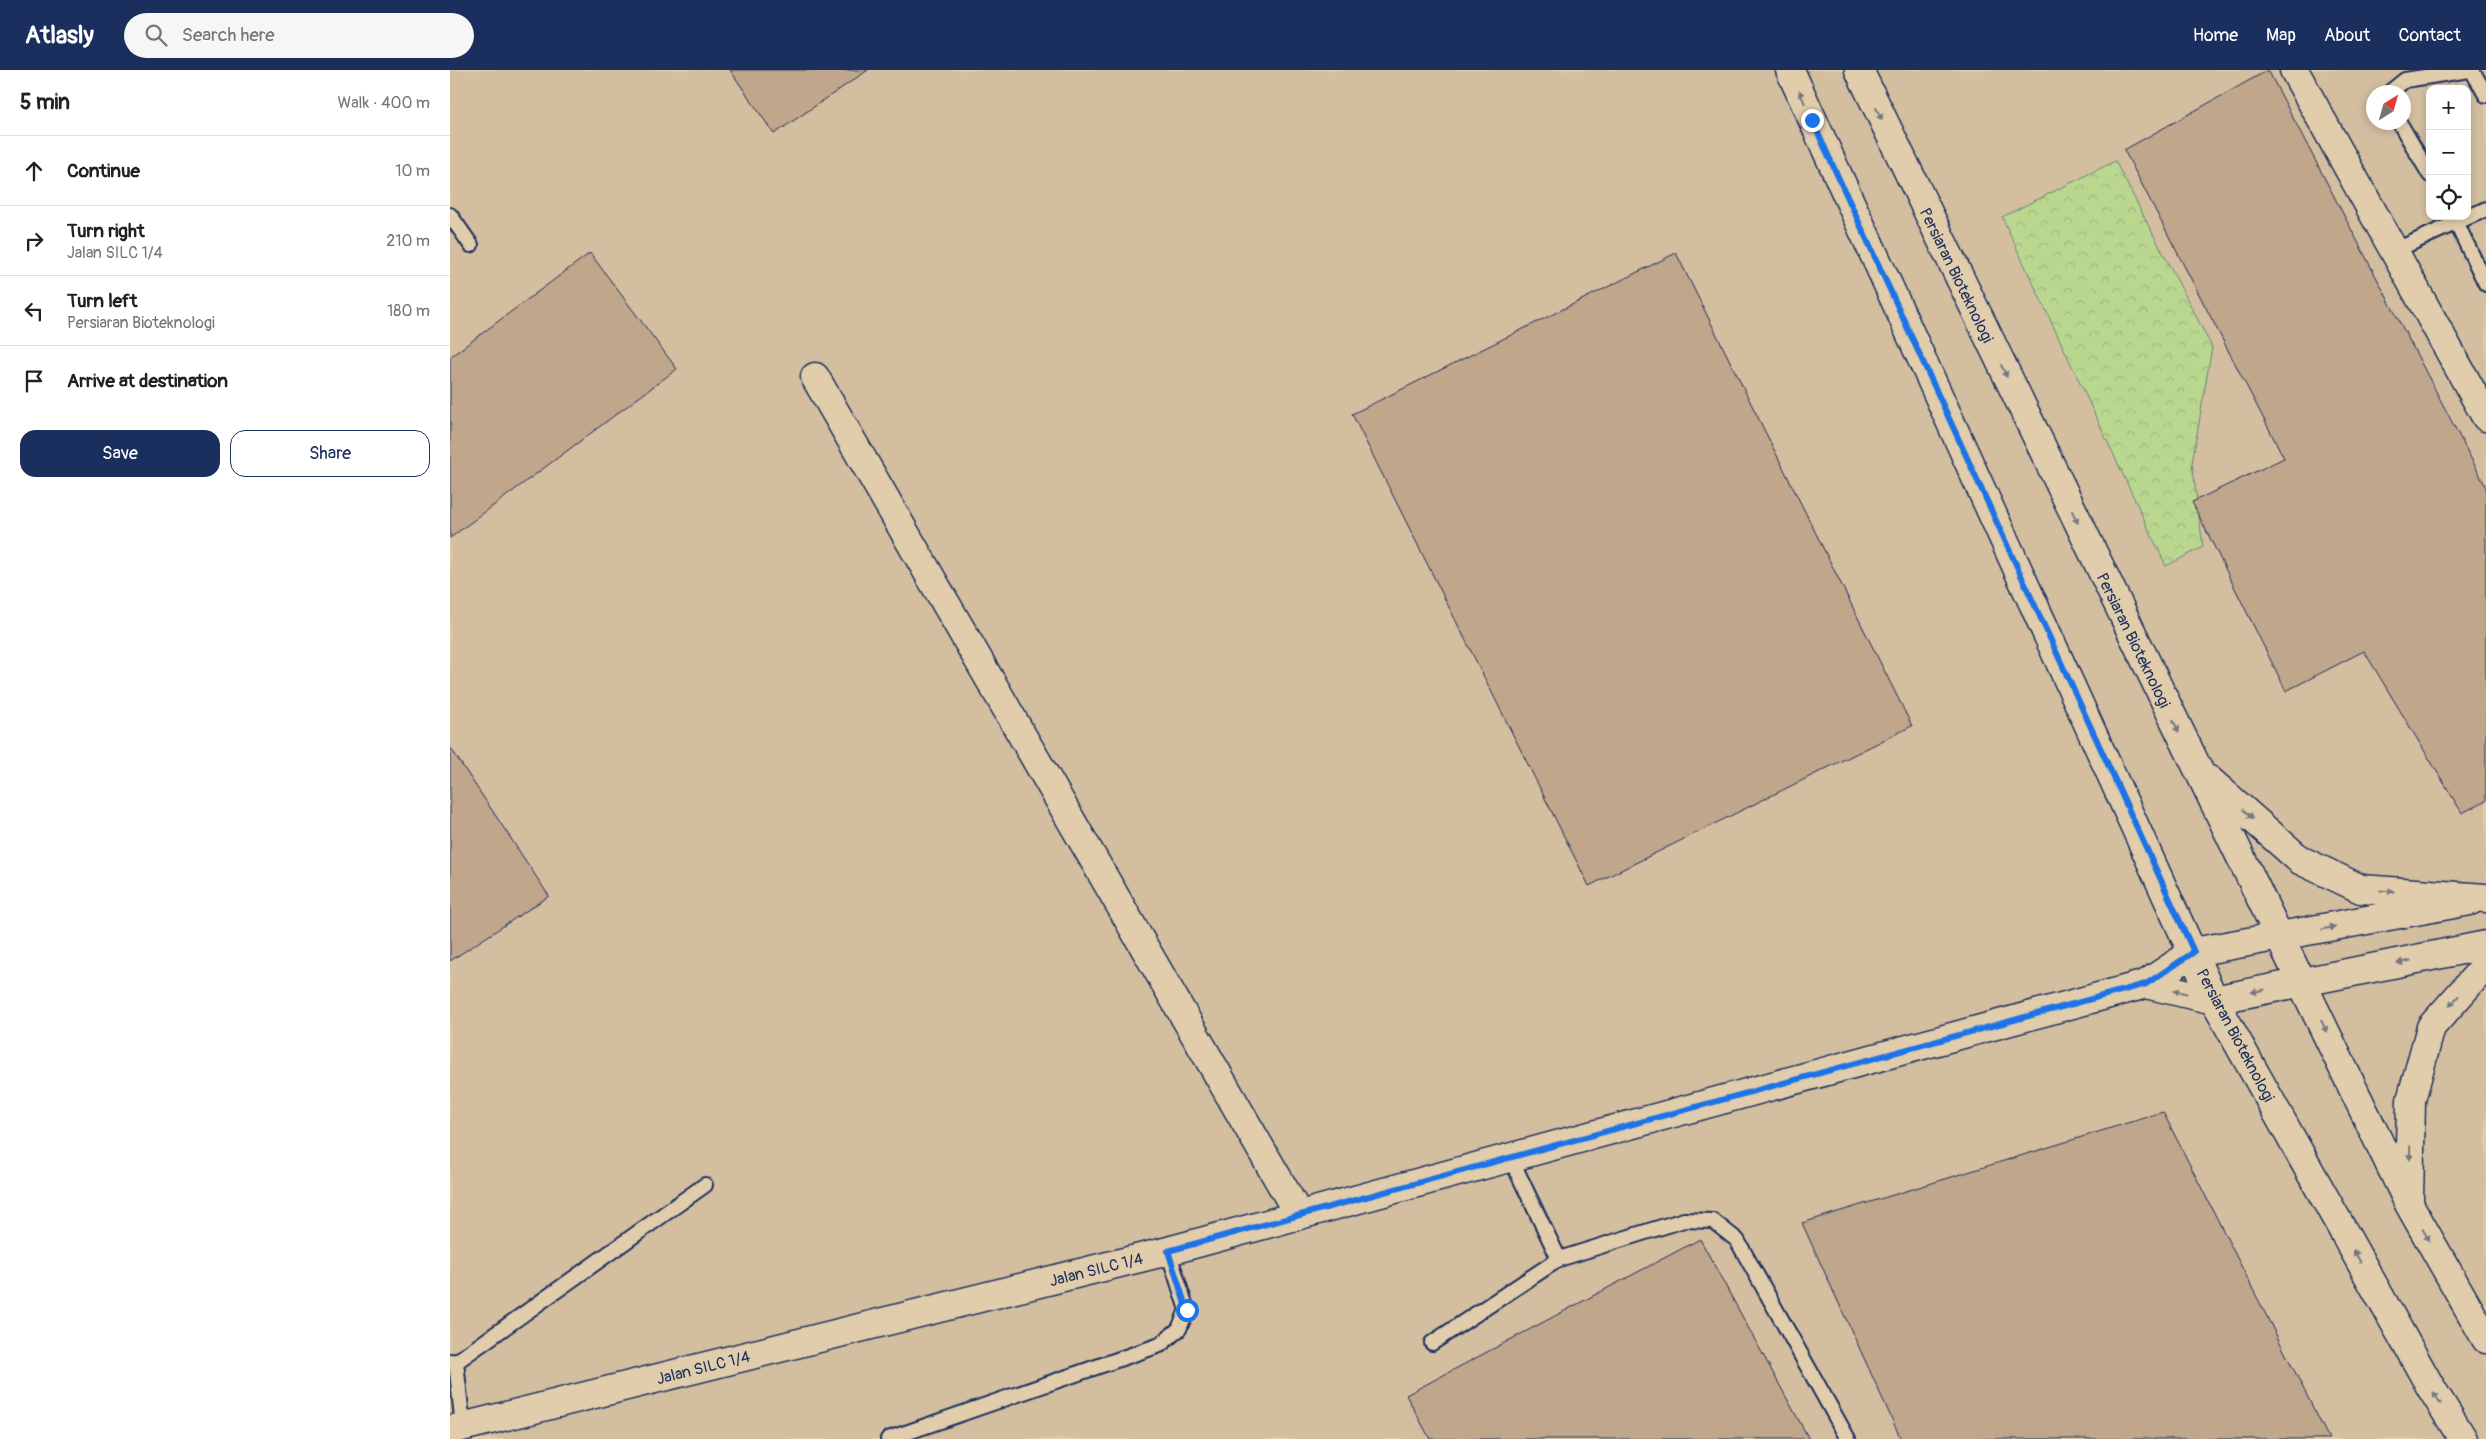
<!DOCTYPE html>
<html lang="en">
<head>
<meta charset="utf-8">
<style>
  :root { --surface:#fff; --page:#f6f6f6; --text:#202124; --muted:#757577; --line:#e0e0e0; --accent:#1b2f5e }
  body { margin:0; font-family:Pangolin,sans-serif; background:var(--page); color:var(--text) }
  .controls { position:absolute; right:15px; top:15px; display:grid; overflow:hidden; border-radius:10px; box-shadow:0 2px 8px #0003 }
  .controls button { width:45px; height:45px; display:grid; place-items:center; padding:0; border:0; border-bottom:1px solid var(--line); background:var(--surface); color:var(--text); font:25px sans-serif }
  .compass { position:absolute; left:1916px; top:15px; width:45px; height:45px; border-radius:50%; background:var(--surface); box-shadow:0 2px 8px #0003; rotate:37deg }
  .stop { position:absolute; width:15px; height:15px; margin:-11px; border:4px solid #1a73e8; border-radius:50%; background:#fff }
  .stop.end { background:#1a73e8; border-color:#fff; box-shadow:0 1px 5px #0008 }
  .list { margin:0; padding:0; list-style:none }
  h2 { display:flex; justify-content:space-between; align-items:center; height:65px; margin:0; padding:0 20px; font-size:21px }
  h2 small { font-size:16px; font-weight:400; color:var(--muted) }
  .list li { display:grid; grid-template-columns:32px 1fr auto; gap:15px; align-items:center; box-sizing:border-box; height:70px; padding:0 20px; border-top:1px solid var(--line) }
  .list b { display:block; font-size:19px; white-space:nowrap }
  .list p { margin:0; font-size:16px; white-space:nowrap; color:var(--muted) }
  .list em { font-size:16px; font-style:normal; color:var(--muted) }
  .actions { display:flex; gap:10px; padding:15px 20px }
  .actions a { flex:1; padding:11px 0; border:1px solid var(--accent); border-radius:15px; text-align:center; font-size:18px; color:var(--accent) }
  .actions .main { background:var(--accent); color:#fff }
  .icon { flex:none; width:28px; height:28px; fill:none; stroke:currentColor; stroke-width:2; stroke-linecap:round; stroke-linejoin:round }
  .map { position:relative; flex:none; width:2036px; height:1369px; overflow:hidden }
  header { display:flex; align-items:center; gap:30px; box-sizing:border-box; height:70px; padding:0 25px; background:var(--accent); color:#fff }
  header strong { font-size:24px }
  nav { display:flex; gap:28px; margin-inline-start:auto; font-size:18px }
  .search { width:350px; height:45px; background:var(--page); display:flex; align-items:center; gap:12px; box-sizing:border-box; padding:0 18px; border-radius:28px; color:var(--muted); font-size:19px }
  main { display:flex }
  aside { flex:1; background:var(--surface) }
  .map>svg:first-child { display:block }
</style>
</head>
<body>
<header>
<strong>Atlasly</strong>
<div class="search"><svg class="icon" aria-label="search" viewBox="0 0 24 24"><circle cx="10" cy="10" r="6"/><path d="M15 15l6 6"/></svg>Search here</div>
<nav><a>Home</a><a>Map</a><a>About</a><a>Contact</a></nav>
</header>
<main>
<aside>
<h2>5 min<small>Walk · 400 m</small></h2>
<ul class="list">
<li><svg class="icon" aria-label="ahead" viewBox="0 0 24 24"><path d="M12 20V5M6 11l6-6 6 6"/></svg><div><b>Continue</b></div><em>10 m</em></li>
<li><svg class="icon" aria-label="right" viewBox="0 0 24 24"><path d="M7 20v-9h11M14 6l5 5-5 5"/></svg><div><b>Turn right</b><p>Jalan SILC 1/4</p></div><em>210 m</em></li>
<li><svg class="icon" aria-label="left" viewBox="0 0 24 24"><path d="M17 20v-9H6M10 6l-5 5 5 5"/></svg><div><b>Turn left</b><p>Persiaran Bioteknologi</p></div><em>180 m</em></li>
<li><svg class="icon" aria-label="arrive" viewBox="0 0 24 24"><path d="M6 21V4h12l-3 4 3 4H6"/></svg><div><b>Arrive at destination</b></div></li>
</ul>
<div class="actions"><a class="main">Save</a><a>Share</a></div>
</aside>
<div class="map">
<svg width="2036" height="1369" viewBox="0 0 2036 1369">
  <defs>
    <pattern id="park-crowns" width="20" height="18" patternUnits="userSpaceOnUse" patternTransform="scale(1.25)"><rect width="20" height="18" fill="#b9d78f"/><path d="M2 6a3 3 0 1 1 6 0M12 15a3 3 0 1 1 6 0" fill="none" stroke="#9eb97e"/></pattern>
  </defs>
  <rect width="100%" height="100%" fill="#e1cdab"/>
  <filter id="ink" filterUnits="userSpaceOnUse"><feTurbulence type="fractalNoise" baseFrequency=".02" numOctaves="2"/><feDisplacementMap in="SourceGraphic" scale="10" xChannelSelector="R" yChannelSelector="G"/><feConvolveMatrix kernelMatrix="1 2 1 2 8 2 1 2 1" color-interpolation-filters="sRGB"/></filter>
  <g filter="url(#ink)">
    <path fill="#d3bea0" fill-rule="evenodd" d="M0,0h2036v1369h-2036zM1980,19h37v127h-37zM1924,22h30v30h-30z"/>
    <path fill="url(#park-crowns)" stroke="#6a8376" d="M1665,91l97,186 -20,116 11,84 -37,19 -164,-349z"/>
    <g fill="#c0a68a" stroke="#1b2f5e">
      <path d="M280,0h138l-94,64z"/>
      <path d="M1818,0l218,417v314l-24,12 -98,-162 -78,40 -94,-189 92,-44 -160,-308z"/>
      <path d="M140,183l87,116 -227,169v-181z"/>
      <path d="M1226,183l236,473 -323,160 -237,-472z"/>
      <path d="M0,677l99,149 -99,65z"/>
      <path d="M1713,1042l166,327h-428l-99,-216z"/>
      <path d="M1250,1169l109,200h-379l-24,-44z"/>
    </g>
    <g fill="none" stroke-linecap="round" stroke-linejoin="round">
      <defs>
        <g id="lane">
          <path d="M2022,0l14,25"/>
          <path d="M1940,22l15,-12 64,-10"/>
          <path d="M1949,52l31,53"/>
          <path d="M0,145l21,30"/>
          <path d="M2003,146l33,68"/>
          <path d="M1946,180l90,-41"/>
          <path d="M1109,1189l125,-39 29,1 24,19 111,199"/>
          <path d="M982,1273l127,-84 -49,-102"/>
          <path d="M0,1291l6,1 7,65"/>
          <path d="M6,1292l249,-177"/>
          <path d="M438,1369l272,-94 19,-16 8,-19 -19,-59"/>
        </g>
        <g id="street">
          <path d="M1844,0l192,347"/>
          <path d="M365,307l484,838"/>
          <path d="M1696,914l68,16 272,-55"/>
          <path d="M0,1360l718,-179 978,-267 48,-32 276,-51"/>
        </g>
        <g id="secondary">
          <path d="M1340,0l424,930 216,386 33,53"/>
          <path d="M1409,0l550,1134 77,135"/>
          <path d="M1759,710l91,80 61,29 124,9"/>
          <path d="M1959,1130l2,-100 20,-73 55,-62"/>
        </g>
      </defs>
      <use href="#lane" stroke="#1b2f5e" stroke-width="18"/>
      <use href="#street" stroke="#1b2f5e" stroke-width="31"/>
      <use href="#secondary" stroke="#1b2f5e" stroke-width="31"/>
      <use href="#lane" stroke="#e1cdab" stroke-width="14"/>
      <use href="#street" stroke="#e1cdab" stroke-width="28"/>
      <use href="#secondary" stroke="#e1cdab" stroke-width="28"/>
    </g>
    <defs><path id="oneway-solid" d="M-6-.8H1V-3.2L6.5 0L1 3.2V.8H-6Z" transform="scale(1.25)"/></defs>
    <g fill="#747681">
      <use href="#oneway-solid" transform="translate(1352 27) rotate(-113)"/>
      <use href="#oneway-solid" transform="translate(1429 44) rotate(64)"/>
      <use href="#oneway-solid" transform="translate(1554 301) rotate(64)"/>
      <use href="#oneway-solid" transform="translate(1625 447) rotate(64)"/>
      <use href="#oneway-solid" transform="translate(1726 656) rotate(64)"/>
      <use href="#oneway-solid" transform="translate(1798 744) rotate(41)"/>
      <use href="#oneway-solid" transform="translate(1937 821) rotate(4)"/>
      <use href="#oneway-solid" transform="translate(1879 858) rotate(-11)"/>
      <use href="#oneway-solid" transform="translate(1954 892) rotate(169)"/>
      <use href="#oneway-solid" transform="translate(1808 921) rotate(168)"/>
      <use href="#oneway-solid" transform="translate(1730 922) rotate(-166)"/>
      <use href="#oneway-solid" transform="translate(2004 931) rotate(132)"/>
      <use href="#oneway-solid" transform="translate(1874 956) rotate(64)"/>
      <use href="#oneway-solid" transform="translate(1960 1083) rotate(91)"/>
      <use href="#oneway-solid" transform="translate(1976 1165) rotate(60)"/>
      <use href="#oneway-solid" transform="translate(1907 1186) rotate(-119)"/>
      <use href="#oneway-solid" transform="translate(1987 1328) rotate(-122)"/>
    </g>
  </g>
  <g fill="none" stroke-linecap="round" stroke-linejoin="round" filter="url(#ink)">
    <path stroke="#1a73e8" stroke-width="6" d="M737,1240l-19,-59 978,-267 48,-32 -382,-832"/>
  </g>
  <g text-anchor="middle" stroke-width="4.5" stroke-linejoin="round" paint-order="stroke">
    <g font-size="16" fill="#1b2f5e" stroke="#e1cdab">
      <text transform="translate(1507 205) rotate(64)" y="6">Persiaran Bioteknologi</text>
      <text transform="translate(1684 570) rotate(64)" y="6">Persiaran Bioteknologi</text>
      <text transform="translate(1786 965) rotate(62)" y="6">Persiaran Bioteknologi</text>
      <text transform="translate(646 1199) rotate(-14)" y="6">Jalan SILC 1/4</text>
      <text transform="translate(253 1297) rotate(-14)" y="6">Jalan SILC 1/4</text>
    </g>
  </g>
</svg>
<div class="controls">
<button>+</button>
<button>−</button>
<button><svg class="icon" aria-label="locate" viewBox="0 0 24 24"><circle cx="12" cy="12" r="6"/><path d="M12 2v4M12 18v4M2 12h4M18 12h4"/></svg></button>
</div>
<svg class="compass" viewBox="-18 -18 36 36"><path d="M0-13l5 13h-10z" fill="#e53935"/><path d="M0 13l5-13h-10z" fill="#757577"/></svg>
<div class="stop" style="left:737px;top:1240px"></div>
<div class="stop end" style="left:1362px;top:50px"></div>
</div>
</main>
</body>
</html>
